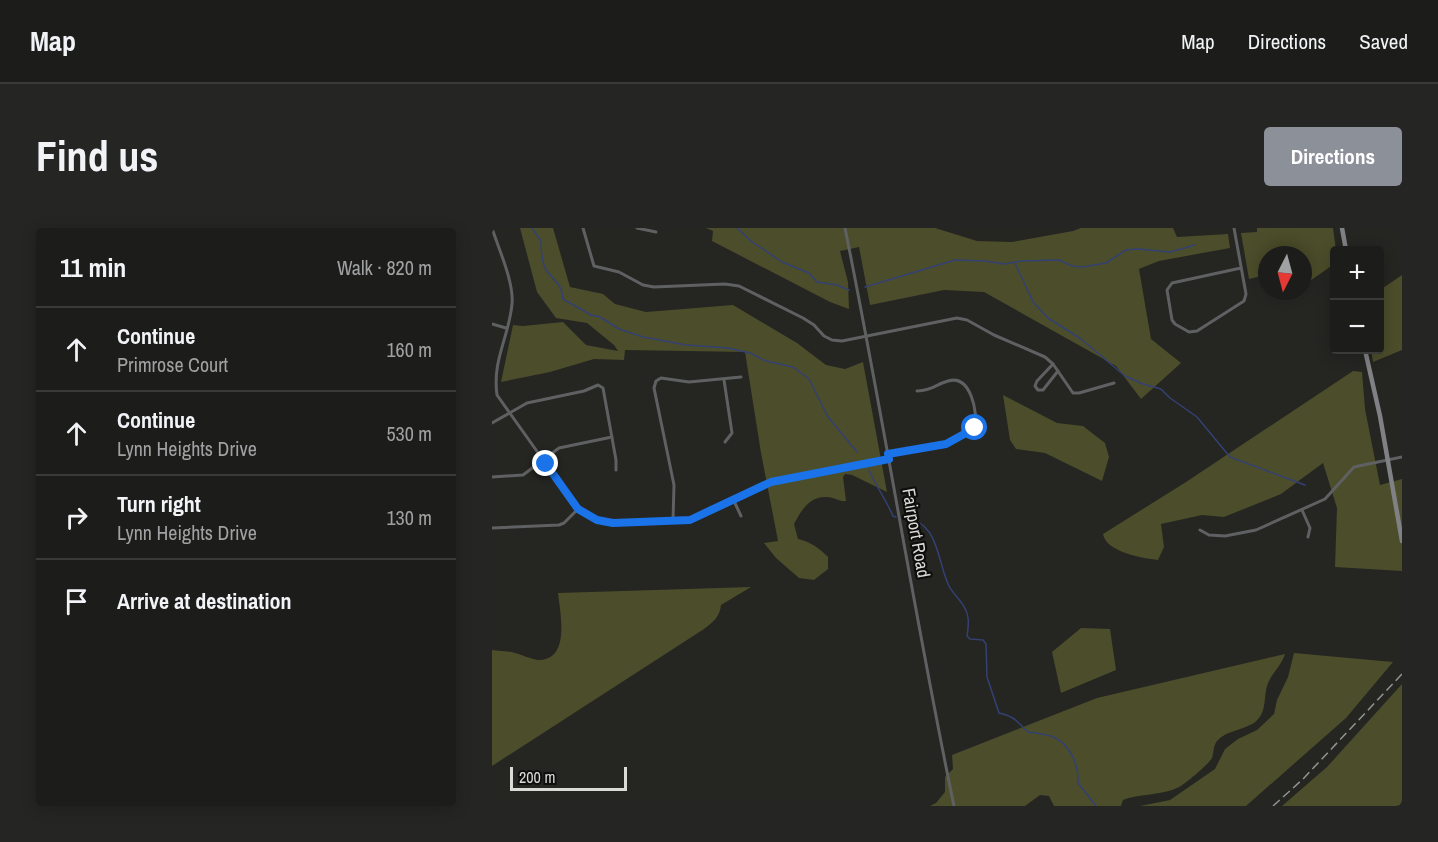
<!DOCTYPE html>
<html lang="en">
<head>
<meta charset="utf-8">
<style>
  :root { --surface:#1c1c1a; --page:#252523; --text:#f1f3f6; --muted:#a0a1a2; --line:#3a3a39; --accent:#8c9099 }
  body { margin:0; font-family:"Archivo Narrow",sans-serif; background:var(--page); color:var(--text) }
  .controls { position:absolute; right:18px; top:18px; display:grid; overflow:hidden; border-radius:6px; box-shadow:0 3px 15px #0003 }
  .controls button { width:54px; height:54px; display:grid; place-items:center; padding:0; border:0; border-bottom:2px solid var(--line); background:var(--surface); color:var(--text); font:30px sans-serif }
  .compass { position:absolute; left:766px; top:18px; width:54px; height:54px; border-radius:50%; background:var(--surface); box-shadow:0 3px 15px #0003; rotate:186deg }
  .scale { position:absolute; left:18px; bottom:15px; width:117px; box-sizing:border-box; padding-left:6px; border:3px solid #dadad7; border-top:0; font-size:16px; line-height:21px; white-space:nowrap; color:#dadad7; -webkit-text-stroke:4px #0e0e0d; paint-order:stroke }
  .stop { position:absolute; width:18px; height:18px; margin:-14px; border:4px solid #1a73e8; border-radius:50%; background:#fff }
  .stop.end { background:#1a73e8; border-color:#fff; box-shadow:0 2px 6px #0008 }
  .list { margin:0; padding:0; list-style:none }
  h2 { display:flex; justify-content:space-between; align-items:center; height:78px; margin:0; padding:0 24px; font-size:26px }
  h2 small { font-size:20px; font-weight:400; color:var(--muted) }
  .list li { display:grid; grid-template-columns:39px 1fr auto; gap:18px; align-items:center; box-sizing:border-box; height:84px; padding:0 24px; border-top:2px solid var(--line) }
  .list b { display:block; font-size:22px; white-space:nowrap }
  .list p { margin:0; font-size:20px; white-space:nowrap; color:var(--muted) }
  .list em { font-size:20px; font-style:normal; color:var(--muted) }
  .icon { flex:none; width:33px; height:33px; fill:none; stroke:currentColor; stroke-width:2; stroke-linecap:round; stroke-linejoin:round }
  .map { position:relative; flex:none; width:910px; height:578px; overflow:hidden; border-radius:6px }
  header { display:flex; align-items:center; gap:36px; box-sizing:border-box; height:84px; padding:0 30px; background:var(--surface); border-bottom:2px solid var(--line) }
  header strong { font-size:28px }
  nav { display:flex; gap:33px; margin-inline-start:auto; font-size:21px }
  .intro { display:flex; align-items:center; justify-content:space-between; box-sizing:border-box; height:144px; padding:0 36px }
  h1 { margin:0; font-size:42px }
  .button { padding:15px 27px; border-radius:6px; background:var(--accent); color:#fff; font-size:21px; font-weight:700 }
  main { display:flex; gap:36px; padding:0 36px }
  aside { flex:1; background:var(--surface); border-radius:6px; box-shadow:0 3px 15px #0003 }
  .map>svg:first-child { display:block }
</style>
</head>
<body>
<header>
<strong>Map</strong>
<nav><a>Map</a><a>Directions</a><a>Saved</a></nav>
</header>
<div class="intro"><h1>Find us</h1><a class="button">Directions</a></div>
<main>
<aside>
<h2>11 min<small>Walk · 820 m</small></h2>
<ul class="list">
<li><svg class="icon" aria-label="ahead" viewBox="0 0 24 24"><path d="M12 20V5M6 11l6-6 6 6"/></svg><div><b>Continue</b><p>Primrose Court</p></div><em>160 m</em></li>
<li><svg class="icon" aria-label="ahead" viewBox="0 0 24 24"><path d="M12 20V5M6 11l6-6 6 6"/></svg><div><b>Continue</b><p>Lynn Heights Drive</p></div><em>530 m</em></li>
<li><svg class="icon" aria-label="right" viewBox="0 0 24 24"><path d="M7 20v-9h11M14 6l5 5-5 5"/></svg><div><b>Turn right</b><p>Lynn Heights Drive</p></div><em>130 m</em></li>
<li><svg class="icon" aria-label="arrive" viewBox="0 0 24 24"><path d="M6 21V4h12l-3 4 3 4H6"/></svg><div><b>Arrive at destination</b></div></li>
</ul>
</aside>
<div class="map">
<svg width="910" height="578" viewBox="0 0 910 578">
  <rect width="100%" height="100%" fill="#252522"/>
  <g fill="#4c4d2a">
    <path d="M28,0h33l17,59 33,7 12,10 31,8 87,-7 64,38 29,22 19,4 18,-7 24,130 -35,-17 -7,-1 -2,3 3,24c-7,1 -12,-4 -19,-4 -18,-1 -26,14 -33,27l4,15c13,3 21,9 30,18v12l-14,11 -15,-2 -23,-20 -12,-15 14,-2 -17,-88 -16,-101 -120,-2 -1,10 -30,-1 -44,13 -49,10 12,-57 10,1 40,-4 23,23 32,6 -4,-6 -27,-22 -31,-5 -19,-26z"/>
    <path d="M214,0h229l42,13 35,1 61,-11 8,-3h92l4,9 51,-3 2,14 -71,13 -20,8 12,70 30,24 -40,36 -25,-33 -132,-74 -40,-2 -74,15 -11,-58 -19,4 8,31 1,27 -19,-7 -118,-61 1,-10z"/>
    <path d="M765,0h76l3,22h-2v14l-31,22v-31h-36v22l-1,-2 -17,4 -8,-46 16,-1z"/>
    <path d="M910,47v75l-29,12 -2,-12h9v-60z"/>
    <path d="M861,143l9,1 3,37 15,76 22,-6v92l-67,-4 2,-59 -14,-45 -42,31 -57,23 -22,-2 -41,9 3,23 -6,13c-16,-2 -52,-8 -55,-26l83,-52z"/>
    <path d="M511,167l54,28 26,3 22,17 4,14 -7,24 -57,-28 -29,-4 -6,-9z"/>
    <path d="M259,359l-30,18c-1,12 -8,17 -17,24l-212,137v-116c8,1 16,1 23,3 7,2 16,6 23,7 33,1 22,-48 20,-67z"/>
    <path d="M589,400l29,1 6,41 -55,23 -9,-41z"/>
    <path d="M802,425l99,9 -47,56 -100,88h-106l30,-6 45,-31 10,-20 13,-10 19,-9 17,-16 3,-14 11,-23z"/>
    <path d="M793,426c-3,10 -11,17 -16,27 -7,14 0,31 -15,42 -11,7 -29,8 -37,18 -4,5 -3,11 -5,17 -3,6 -25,24 -31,28 -18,10 -40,7 -58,14l-2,6h-67l-5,-10 -9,-1 -15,11h-95l6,-3 9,-11v-15l8,-8 -1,-14 145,-57z"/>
    <path d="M910,456v122h-120l45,-39z"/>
  </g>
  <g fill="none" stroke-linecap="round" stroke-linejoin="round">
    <g stroke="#344173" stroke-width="1.5">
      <path d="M40,0l9,13c0,8 1,21 5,29 7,10 17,15 17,29l28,16 9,2 19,12 24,8 43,8 42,3 22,5 16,8 27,6 16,12 19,38 29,35"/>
      <path d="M245,0l14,13 31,21 27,11 8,9 20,3 12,5"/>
      <path d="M523,35l18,39 15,16 33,21 44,37 18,8 18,5 9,9 27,19 33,40 75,28"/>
      <path d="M373,59l90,-27 30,1 19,3 17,-3 38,-1 13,6 11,1 23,-4 20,-13 12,-1 32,3 25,-7"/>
      <path d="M377,242c7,16 17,30 24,46l3,1"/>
      <path d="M411,289c37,5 33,42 46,69 5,10 18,19 19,32 1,6 0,12 -1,18l3,3 13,1 3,4 1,33 12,36c17,4 17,8 29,19 7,1 16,2 23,4 19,7 28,29 27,47l18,23"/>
    </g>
    <g stroke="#5f6062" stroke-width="3">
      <path d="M0,0c7,22 22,54 20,76 -3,33 -20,56 -15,91l81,114 27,13 85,-2 81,-38 118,-23"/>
      <path d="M91,0l11,38 25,6 24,13 11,2 71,-3 14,2 64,32 11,7 10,11 8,4 10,1 115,-23 10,2 27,15 51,22 8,7 20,29h6l35,-10"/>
      <path d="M145,0l19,4"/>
      <path d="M353,0c39,192 69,386 109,578"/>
      <path d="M742,0l12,66 -2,7 -47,30 -8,1 -14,-8 -3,-4 -5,-30 5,-7 69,-15"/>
      <path d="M0,96l14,4"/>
      <path d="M561,136l-16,17 -2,5 3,4h5l15,-19"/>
      <path d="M232,152l8,53 -7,9"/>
      <path d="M0,195l35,-20 57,-12 14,-6 5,3 13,72v10"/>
      <path d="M396,226l58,-10 29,-16c3,-15 -4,-54 -27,-47 -14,4 -14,9 -31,10"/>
      <path d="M0,249l31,-2 36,-27 53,-11"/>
      <path d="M242,273l7,15"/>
      <path d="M810,282l8,18 -2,9"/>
      <path d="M181,293l1,-36 -20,-97 2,-7 5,-3 28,4 52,-5"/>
      <path d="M0,300l67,-3 5,-2 14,-14"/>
      <path d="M708,302l9,5 16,1 31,-6 69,-31 29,-32 48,-10"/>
    </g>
    <g stroke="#808184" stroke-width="4.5">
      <path d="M850,0l4,22"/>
      <path d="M873,122l15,66 22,125"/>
    </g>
    <path stroke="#939390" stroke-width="1.5" stroke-dasharray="9 4.5" stroke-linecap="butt" d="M781,578l30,-27 99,-105"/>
  </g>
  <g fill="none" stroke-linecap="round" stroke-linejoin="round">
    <path stroke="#1a73e8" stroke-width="8" d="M54,236l32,45 19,11 16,3 77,-3 81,-38 118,-23 -1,-5 58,-10 29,-16"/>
  </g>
  <g text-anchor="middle" stroke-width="4.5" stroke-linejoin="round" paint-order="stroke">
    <g font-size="18" fill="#dadad7" stroke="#0e0e0d">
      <text transform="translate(424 305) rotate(80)" y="6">Fairport Road</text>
    </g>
  </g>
</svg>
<div class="controls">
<button>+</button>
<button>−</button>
</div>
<svg class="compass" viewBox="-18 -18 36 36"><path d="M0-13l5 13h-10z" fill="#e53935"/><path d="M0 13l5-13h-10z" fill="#a0a1a2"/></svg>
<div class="scale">200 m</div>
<div class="stop" style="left:483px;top:200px"></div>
<div class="stop end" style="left:54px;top:236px"></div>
</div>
</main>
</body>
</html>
